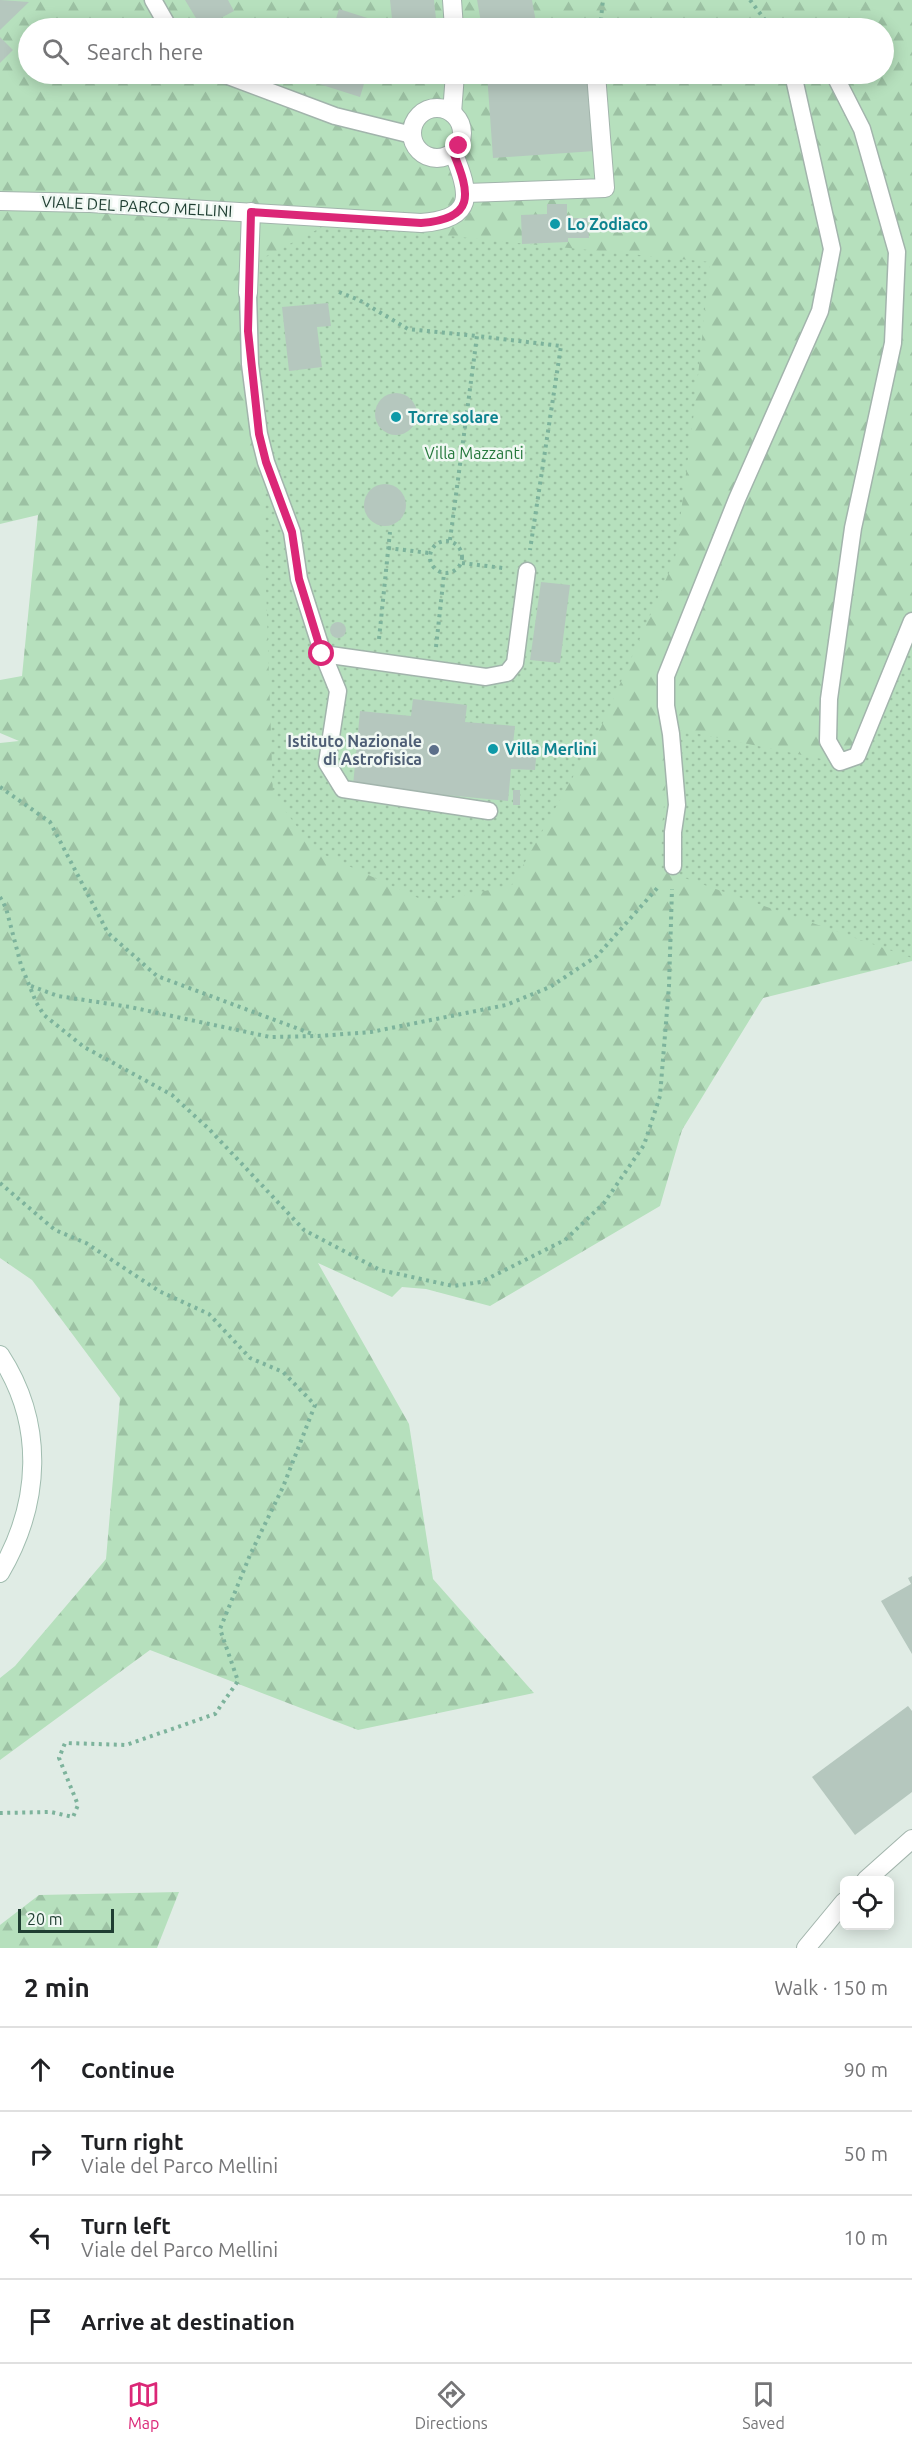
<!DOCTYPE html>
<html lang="en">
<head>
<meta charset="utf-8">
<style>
  :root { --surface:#fff; --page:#f2f2f2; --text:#202124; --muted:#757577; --line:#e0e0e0; --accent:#db2777 }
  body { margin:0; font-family:Ubuntu,sans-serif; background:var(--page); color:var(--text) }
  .controls { position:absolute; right:18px; bottom:18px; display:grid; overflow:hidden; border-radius:9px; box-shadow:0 3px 15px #0003 }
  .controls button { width:54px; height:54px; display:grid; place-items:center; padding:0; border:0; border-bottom:2px solid var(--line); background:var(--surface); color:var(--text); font:30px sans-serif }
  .scale { position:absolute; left:18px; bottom:15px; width:96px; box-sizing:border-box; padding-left:6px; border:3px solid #1f3e32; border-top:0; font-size:16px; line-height:21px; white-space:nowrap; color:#1f3e32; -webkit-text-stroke:4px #f0f8f3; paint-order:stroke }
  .stop { position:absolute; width:18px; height:18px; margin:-14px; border:4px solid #db2777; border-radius:50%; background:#fff }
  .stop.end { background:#db2777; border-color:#fff; box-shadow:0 2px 6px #0008 }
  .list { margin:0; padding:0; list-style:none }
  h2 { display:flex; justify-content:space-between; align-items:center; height:78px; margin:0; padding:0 24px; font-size:26px }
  h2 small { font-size:20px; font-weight:400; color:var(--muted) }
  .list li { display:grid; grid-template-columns:39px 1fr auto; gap:18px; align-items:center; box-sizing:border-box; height:84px; padding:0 24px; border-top:2px solid var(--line) }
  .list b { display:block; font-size:22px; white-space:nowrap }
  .list p { margin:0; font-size:20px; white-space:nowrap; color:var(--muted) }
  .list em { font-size:20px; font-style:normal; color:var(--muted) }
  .icon { flex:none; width:33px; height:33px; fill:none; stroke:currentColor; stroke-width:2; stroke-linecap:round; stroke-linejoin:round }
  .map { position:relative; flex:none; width:912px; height:1948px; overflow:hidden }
  .search { position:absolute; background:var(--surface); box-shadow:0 3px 15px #0003; left:18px; right:18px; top:18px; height:66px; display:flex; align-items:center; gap:15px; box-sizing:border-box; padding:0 21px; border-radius:33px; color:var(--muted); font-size:22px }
  .sheet { height:414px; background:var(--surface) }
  nav { display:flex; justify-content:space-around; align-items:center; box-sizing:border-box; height:84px; border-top:2px solid var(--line); background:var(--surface); font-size:16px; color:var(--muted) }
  nav a { display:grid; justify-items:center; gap:3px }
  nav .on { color:var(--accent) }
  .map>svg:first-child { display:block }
</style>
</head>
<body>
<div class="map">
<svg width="912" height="1948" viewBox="0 0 912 1948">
  <defs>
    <pattern id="forest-firs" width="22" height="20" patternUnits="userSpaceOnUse" patternTransform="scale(1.5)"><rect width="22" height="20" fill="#b6e0bd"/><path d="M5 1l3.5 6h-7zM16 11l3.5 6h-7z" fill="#9cc1a3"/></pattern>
    <pattern id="park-dots" width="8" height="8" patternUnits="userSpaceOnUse" patternTransform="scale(1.5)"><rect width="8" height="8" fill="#b6e0bd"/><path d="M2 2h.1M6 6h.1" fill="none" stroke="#9cc1a3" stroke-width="1.8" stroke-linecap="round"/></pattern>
  </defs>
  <rect width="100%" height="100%" fill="#e0ece5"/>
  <g fill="url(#forest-firs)" fill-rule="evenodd">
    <path d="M0,0h912v961l-149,37 -81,132 -22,76 -170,100 -64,-17 -24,-2 -10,10 -74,-34 91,161 24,155 101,114 -176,37 -208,-80 -150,110v-82l15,-12 91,-107 14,-161 -88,-118 -32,-22v-515l19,-2 -19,-8v-53l22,-4 16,-161 -38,9zM28,28h856v46h-856z"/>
    <path d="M179,1892l-22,56h-157v-23l39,-30z"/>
  </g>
  <g fill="url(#park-dots)">
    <path d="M328,224l382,38 -15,142 -20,155 -74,168 -89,158 -83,18 -115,-53 -41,-56 -18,-532z"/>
    <path d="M912,627v331l-253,-89 11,-141 186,38z"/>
  </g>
  <g fill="#b5c7be">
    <path d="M0,0l29,2 -29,28z"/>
    <path d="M185,0h43l6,11 -32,17z"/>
    <path d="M390,0h44l3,28h-44z"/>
    <path d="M477,0h55l5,28h-55z"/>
    <path d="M339,9l44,14 -2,5h-48z"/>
    <path d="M0,37l13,13 -13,13z"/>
    <path d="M319,74h48l-7,23 -44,-14z"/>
    <path d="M487,74h103l5,77 -102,7z"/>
    <path d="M547,204h20v14h21l1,20h-21v4l-46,2 -1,-29 26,-1z"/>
    <path d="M328,303l3,23 -14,1 5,40 -33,4 -7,-64z"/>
    <circle cx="396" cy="414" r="21"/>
    <circle cx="385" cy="505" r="21"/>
    <path d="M541,582l29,3 -10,78 -30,-3z"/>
    <circle cx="338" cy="630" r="8"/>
    <path d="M413,699l54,6 -2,17 50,4 -2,18 24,3 -2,23 -24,-1 -3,32 -155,-15 7,-75 51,5z"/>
    <rect x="513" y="790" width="7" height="15"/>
    <path d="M912,1576v78l-31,-53 30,-17 -3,-6z"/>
    <path d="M908,1706l4,5v81l-57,43 -43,-58z"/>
  </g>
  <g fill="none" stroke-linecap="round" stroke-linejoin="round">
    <defs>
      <g id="lane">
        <path d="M153,0l16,28"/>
        <path d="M223,74l112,42 77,19"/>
        <path d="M834,74l28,55 35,123 -4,91 -40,185 -24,171 -1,42 12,21 17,-6 55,-135"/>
        <path d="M248,293l2,71 9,70 7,28 26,70 7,47 24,75 15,37 -11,72 16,26 146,22"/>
        <path d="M323,654l163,23 21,-4 8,-10 12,-92"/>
        <path d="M673,866v-34l4,-27 -6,-71 -5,-28v-30l71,-177 83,-188 12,-62 -39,-175"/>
      </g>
      <g id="street">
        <path d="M452,0l2,28"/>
        <circle cx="437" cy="133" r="25"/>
        <path d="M452,113l3,-39"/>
        <path d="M466,193l139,-5 -9,-114"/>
        <path d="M0,201l90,2 331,20c54,-4 50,-28 32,-71"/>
        <path d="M248,293l3,-81"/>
        <path d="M866,1880l46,-41"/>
        <path d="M806,1948l38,-46"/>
      </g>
      <path id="secondary" d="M0,1355c45,69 41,148 0,218"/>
    </defs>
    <use href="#lane" stroke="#a2b4ac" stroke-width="19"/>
    <use href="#street" stroke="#a2b4ac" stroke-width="20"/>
    <use href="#secondary" stroke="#a0bcaf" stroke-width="20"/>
    <g stroke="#7db39c" stroke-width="4" stroke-dasharray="3 4.5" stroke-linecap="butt">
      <path d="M750,0l21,28"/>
      <path d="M600,28l3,-28"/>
      <path d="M339,292l20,8 49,29 69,7"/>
      <path d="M417,414l48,5"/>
      <path d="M450,540l27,-204 84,10 -31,204"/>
      <circle cx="446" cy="557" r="16"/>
      <path d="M388,548l41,5"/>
      <path d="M462,563l41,5"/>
      <path d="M379,639l11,-107"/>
      <path d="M436,647l8,-73"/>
      <path d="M0,787l50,35 58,111 49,43 158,59"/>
      <path d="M0,897l6,11 15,57 15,37 8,13 40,32 88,48 38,35 94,100 76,40 73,16 28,-4 84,-42 39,-37 40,-58 16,-49 9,-110 3,-97"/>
      <path d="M31,986l27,10 72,11 140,30 48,-1 53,-4 135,-27 44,-18 47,-31 63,-71"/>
      <path d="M0,1183l55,47 31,13 73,48 50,23 41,44 33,14 32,33 -32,82 -33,68 -30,74 18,52 -23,33 -89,31 -61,-2 -6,15 19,47 -5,12 -22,-5 -51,1"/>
    </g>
    <use href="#lane" stroke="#fff" stroke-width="16"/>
    <use href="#street" stroke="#fff" stroke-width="18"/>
    <use href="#secondary" stroke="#fff" stroke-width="18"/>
  </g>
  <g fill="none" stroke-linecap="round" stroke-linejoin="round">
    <path stroke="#db2777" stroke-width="8" d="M322,654l-23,-75 -7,-47 -26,-70 -7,-28 -11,-103 3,-119 170,11c54,-4 50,-28 32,-71l6,-6"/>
  </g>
  <g fill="#0f9aa8" stroke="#f0f8f3" stroke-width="2">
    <circle cx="555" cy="224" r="6"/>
    <circle cx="396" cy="417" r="6"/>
    <circle cx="493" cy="749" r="6"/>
  </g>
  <circle fill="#5c6f8a" stroke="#f0f8f3" stroke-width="2" cx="434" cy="750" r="6"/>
  <g text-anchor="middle" stroke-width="5" stroke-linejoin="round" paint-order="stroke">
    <g font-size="16" fill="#1f3e32" stroke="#f0f8f3">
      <text transform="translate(137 206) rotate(3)" y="6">VIALE DEL PARCO MELLINI</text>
    </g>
    <g font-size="16" font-weight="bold" fill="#0d838f" stroke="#f0f8f3" text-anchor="start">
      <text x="567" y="230">Lo Zodiaco</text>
      <text x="408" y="423">Torre solare</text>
      <text x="505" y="755">Villa Merlini</text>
    </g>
    <g font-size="16" fill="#25783c" stroke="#f0f8f3">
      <text x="474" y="459">Villa Mazzanti</text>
    </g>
    <g font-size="16" font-weight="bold" fill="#4e5e75" stroke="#f0f8f3" text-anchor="end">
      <text x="422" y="747">Istituto Nazionale<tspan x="422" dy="18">di Astrofisica</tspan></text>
    </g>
  </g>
</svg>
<div class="controls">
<button><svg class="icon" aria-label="locate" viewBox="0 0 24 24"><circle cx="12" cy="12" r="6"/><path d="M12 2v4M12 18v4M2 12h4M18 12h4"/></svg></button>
</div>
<div class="scale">20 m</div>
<div class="stop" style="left:322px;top:654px"></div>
<div class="stop end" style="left:459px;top:146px"></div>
<div class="search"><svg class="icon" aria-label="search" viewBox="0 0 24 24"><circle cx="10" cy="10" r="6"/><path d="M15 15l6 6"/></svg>Search here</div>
</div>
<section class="sheet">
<h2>2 min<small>Walk · 150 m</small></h2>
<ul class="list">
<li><svg class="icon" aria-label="ahead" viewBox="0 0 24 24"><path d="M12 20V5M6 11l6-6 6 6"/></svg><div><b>Continue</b></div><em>90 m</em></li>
<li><svg class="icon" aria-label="right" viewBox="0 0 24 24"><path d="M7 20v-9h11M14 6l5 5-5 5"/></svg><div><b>Turn right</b><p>Viale del Parco Mellini</p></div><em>50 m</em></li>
<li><svg class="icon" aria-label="left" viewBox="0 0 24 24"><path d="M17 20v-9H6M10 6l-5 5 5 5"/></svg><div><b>Turn left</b><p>Viale del Parco Mellini</p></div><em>10 m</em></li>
<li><svg class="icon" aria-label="arrive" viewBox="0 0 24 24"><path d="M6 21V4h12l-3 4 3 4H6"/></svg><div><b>Arrive at destination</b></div></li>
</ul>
</section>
<nav>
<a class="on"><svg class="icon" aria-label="map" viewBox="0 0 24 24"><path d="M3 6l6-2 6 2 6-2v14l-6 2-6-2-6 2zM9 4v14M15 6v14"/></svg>Map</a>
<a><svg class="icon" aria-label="directions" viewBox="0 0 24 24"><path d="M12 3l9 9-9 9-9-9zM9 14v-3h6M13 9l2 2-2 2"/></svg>Directions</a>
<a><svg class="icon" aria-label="saved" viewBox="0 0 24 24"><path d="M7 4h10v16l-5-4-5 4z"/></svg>Saved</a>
</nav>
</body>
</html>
